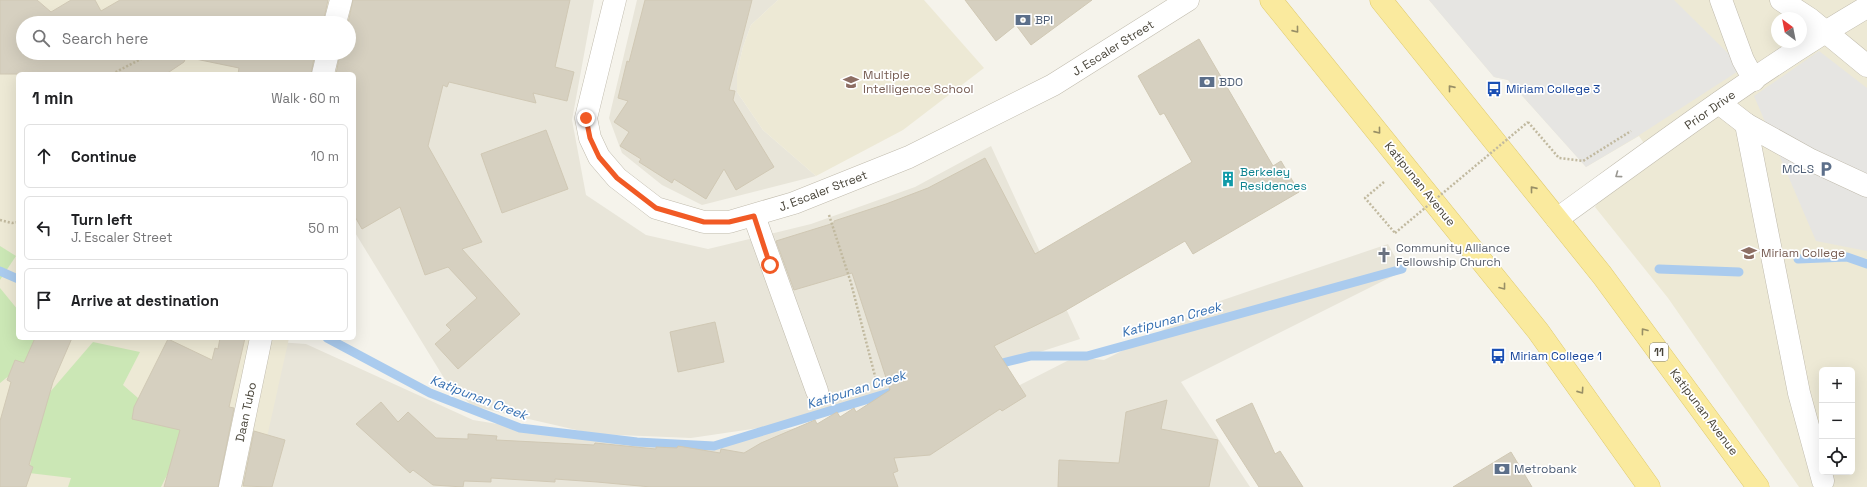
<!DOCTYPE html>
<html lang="en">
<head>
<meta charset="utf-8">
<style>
  :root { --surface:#fff; --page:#f2f2f2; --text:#202124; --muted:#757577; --line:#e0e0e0 }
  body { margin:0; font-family:"Space Grotesk",sans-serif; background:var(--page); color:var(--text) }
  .controls { position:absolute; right:12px; bottom:12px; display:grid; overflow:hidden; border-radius:6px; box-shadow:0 4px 16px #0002 }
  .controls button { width:36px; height:36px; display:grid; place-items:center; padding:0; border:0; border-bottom:1px solid var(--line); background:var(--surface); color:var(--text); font:20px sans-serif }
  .compass { position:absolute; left:1771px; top:12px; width:36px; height:36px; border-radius:50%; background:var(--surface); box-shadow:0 4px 16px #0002; rotate:328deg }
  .stop { position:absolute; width:12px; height:12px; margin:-9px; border:3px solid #f15a25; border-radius:50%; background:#fff }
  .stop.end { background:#f15a25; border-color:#fff; box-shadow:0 1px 4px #0008 }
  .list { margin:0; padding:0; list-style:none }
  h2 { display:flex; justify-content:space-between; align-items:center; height:52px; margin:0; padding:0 16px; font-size:17px }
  h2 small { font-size:13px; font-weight:400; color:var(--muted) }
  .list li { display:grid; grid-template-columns:26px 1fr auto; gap:12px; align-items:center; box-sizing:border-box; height:64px; margin:0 8px 8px; padding:0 8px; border:1px solid var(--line); border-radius:6px }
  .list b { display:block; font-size:15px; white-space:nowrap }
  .list p { margin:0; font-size:13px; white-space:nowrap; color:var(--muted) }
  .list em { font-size:13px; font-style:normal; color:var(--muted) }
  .icon { flex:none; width:22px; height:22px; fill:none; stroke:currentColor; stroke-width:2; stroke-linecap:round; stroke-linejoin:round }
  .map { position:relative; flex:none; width:1867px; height:487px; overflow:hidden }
  .search { position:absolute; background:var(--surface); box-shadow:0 4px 16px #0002; left:16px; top:16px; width:340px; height:44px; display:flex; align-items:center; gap:10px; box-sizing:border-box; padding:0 14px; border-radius:22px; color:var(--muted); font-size:15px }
  .panel { position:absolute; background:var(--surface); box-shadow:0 4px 16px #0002; left:16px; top:72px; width:340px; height:268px; border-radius:6px }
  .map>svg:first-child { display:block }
</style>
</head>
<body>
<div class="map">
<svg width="1867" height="487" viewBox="0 0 1867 487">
  <rect width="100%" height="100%" fill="#f5f3eb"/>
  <g fill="#e8e5d9">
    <path d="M0,0h594l-22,120 14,75 60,40 62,14 103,-25 104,-37 76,-41 89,193 -105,34 -31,5 -76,21 -69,23 -108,16 -97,-4 -122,-28 -28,-28 -90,-147v-108l20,-83 -25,-17h-326v30l319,21h-324v264l260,4 28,2 167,76 123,20 94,6 314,-53 71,-36 29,3 116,-59 168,-57 15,27 -222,111 69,105h-1194l-56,-151z"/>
    <path d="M637,0h141l-27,25 -8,22 -6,26v19l26,38 53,46 -114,29 -40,-20 -40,-32 -13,-35z"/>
  </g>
  <g fill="#ede9d5" fill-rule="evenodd">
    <path d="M0,0h359l-10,23h-326v30h325l-4,21h-326v264h271l-33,149h-256z"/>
    <path d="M778,0h146l60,68 -81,62 -87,46 -53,-46 -26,-38v-19l6,-26 8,-22z"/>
    <path d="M1429,0h438v487h-68l-131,-189 -73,-91 11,-16 50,-30 -17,-25 -53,31 -78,-87 -14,-3zM1777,18h24v24h-24zM1822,370h30v102h-30z"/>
  </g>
  <g fill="#cbe7b5">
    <path d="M0,246l16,10 -16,24z"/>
    <path d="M0,288l18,22v28h23l6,7 -47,38z"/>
    <path d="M93,342l47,10 -17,33 45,39 56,-38 -56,87 -7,14h-93l3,-9 -42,-5 9,-67z"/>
  </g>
  <g fill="#e6e5e2">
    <path d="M1429,0h245l69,68 -105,68 -52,31 -78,-87 -14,-3z"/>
    <path d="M1819,51l48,37v163l-51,-10 -62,-145z"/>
  </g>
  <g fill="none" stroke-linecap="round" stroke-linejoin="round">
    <g stroke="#aacbee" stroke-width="9">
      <path d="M1798,259l49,-2 20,7"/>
      <path d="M1659,269l80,3"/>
      <path d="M0,271l18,8"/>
      <path d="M327,338l103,55 90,35 117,14 77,4 181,-55"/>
      <path d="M994,365l37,-9h56l315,-87"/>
    </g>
  </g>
  <g fill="#d6d0c0" stroke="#d0c8b4">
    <path d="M0,0h37l14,12 20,-12h24l6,11 19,-11h208l-5,23h-300v30h292l-4,21h-73l1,-6 -53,-11 -2,5 -18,12h-166z"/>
    <path d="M353,0h217l-15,67 19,5 -7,29 -34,-8 3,10 -87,-21 -2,5 -4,-2 -15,61 54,96 -20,7 58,65 -62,55 -23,-25 16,-14 -5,-5 31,-27 -29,-31 -23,8 -25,-68 -38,22 -8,-14v-141h-18l4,-21h9l-1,-30z"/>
    <path d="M645,0h107l-23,90 6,1 -2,9 41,67 -38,23 -12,-21 -18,30 -32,-20 -2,4 -33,-21 2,-3 -21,-13 9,-14 -15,-10 14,-21 -10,-3 9,-37 2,1z"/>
    <path d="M965,0h127l-61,45 -15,-20 -20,16z"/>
    <path d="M1199,39l74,127 8,-5 18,31 -106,62 -8,-13 -122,71 -69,34 32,50 -24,15 -2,-2 -70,46 -36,3 4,13 -5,2 5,14h-247l-54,-5 -42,-3v3l-64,-4v4l-27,-1 -1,6 -30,-2 -20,-15 -3,3 -54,-49 25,-22 17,20 10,-10 28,26 32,1v-5l29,2 -1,4 98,5 1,-2 61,6v-2l21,1 1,-2 42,7 1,-4 23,4 17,-10 54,-23 2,4 20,-12 3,5 14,-9 2,4 34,-22 -38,-117 -58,17 -18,-49 58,-18v-2l52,-17 42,-16 57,-30 50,96 157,-92 -28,-49 -4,2 -22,-39z"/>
    <path d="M546,130l22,59 -66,24 -21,-59z"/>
    <path d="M715,322l9,40 -46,10 -8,-40z"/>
    <path d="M35,338h37l-19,44 -24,83 4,2 -7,20h-26v-66l11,-39 -4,-2 8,-20 9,3z"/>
    <path d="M220,338h25l-16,69 5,1 -16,79h-54l16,-57 -48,-11 2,-12 34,-68 44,21 3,-12 3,1z"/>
    <path d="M1167,400l-6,29 57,11 -9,47h-151l1,-27 60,3 7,-51z"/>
    <path d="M1252,403l23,51 5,-3 23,36h-44l-43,-67z"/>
    <path d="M254,431l31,9 -13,47 -29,-1z"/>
    <path d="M1511,452l21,35h-79z"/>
  </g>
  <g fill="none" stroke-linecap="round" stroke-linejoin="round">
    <defs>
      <g id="minor">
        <path d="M615,0l-29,118 4,20 9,19 18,21 39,30 48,14h25l65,-19 115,-46 144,-72 135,-85"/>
        <path d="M1721,0l22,60 11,20"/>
        <path d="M1781,0l29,19 57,47"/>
        <path d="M335,23l6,-23"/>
        <path d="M323,74l5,-21"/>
        <path d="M1719,103l27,21 53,269 24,88"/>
        <path d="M1746,124l65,36 56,26"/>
        <path d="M754,216l63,175"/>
        <path d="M1557,219c101,-73 202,-149 310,-212"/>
        <path d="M230,487l31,-149"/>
      </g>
      <g id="major">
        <path d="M1271,0l267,331 111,156"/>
        <path d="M1381,0l221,275 156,212"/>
      </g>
    </defs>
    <use href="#minor" stroke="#c0bbad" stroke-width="23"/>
    <use href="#major" stroke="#dfca6e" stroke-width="23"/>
    <g stroke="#c1b99f" stroke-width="2.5" stroke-dasharray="2 2" stroke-linecap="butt">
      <path d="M112,74l29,-15"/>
      <path d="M1528,122l31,36 24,3 48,-30"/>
      <path d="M1384,182l-19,16 30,35"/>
      <path d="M829,215l22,68 25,97"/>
      <path d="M0,220l12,3 6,-1"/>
    </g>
    <use href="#minor" stroke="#fff" stroke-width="22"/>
    <use href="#major" stroke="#faea9e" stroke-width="22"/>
    <path stroke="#c1b99f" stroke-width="2.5" stroke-dasharray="2 2" stroke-linecap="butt" d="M1395,233l133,-111"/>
  </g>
  <defs><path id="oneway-chevron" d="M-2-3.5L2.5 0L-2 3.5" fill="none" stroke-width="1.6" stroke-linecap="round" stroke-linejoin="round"/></defs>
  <g stroke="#988f66">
    <use href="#oneway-chevron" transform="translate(1296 30) rotate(51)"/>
    <use href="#oneway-chevron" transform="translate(1451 88) rotate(-129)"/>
    <use href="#oneway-chevron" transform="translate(1378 131) rotate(51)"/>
    <use href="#oneway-chevron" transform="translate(1533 189) rotate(-129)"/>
    <use href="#oneway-chevron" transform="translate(1503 287) rotate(52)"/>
    <use href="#oneway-chevron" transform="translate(1644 331) rotate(-127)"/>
    <use href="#oneway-chevron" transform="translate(1581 391) rotate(55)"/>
  </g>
  <use stroke="#9a9892" href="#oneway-chevron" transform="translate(1618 175) rotate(144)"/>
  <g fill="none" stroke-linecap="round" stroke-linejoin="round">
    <path stroke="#f15a25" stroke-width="5" d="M586,118l4,20 9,19 18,21 39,30 48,14h25l25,-6 16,49"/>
  </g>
  <defs>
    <symbol id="bank-bare" viewBox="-9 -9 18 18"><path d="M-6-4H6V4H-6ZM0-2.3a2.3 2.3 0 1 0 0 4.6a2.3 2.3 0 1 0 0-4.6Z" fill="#5c6f8a" stroke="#fff" stroke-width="2.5" paint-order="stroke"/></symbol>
    <symbol id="school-bare" viewBox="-9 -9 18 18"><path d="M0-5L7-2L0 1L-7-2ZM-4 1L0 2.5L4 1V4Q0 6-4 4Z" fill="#8d6e63" stroke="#fff" stroke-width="2.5" paint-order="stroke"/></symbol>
    <symbol id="bus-bare" viewBox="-9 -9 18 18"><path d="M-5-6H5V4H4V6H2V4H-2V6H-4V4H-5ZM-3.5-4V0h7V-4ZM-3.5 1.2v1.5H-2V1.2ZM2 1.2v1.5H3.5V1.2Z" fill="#1a4fb4" stroke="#fff" stroke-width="2.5" paint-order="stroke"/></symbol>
    <symbol id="parking-bare" viewBox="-9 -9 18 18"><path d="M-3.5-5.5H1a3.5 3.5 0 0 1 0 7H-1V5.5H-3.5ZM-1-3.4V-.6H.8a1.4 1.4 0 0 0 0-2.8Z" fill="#5c6f8a" stroke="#fff" stroke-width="2.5" paint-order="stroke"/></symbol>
    <symbol id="building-bare" viewBox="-9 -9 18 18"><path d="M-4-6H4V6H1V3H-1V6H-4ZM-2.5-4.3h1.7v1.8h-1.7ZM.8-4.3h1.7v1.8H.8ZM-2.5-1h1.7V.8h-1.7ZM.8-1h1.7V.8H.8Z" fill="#0f9aa8" stroke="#fff" stroke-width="2.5" paint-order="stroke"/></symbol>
    <symbol id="university-bare" viewBox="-9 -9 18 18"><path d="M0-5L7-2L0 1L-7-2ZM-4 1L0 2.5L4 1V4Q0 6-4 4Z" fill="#8d6e63" stroke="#fff" stroke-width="2.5" paint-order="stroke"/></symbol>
    <symbol id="church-bare" viewBox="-9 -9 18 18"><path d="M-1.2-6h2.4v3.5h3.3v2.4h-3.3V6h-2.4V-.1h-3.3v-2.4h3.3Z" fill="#6b7280" stroke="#fff" stroke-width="2.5" paint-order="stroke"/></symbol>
  </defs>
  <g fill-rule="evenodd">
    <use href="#bank-bare" x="1012" y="9" width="22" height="22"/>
    <use href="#school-bare" x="840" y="71" width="22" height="22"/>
    <use href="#bank-bare" x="1196" y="71" width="22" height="22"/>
    <use href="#bus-bare" x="1483" y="78" width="22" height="22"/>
    <use href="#parking-bare" x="1815" y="158" width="22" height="22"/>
    <use href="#building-bare" x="1217" y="168" width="22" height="22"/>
    <use href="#university-bare" x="1738" y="242" width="22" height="22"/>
    <use href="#church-bare" x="1373" y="244" width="22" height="22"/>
    <use href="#bus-bare" x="1487" y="345" width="22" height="22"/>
    <use href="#bank-bare" x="1491" y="458" width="22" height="22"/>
  </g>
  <g text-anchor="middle" stroke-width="3.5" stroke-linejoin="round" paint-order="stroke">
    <rect fill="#fff" stroke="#7f7c74" stroke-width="1" x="1650" y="343" width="18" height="18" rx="3"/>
    <g font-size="11" font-weight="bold" fill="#484439">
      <text x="1659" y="356">11</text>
    </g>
    <g font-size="12" fill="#4e5e75" stroke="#fff" text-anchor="start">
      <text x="1035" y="24">BPI</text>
      <text x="1219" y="86">BDO</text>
      <text x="1814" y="173" text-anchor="end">MCLS</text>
      <text x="1514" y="473">Metrobank</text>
    </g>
    <g font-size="12" fill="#484439" stroke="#fff">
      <text transform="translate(1113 48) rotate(-32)" y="4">J. Escaler Street</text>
      <text transform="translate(1710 110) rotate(-35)" y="4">Prior Drive</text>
      <text transform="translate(1420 184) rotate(51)" y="4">Katipunan Avenue</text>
      <text transform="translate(823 191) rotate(-21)" y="4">J. Escaler Street</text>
      <text transform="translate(246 412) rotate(-78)" y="4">Daan Tubo</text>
      <text transform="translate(1704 412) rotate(53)" y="4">Katipunan Avenue</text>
    </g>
    <g font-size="12" fill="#785e54" stroke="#fff" text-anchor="start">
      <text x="863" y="79">Multiple<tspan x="863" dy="14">Intelligence School</tspan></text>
      <text x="1761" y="257">Miriam College</text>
    </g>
    <g font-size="12" fill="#164399" stroke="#fff" text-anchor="start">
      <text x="1506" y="93">Miriam College 3</text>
      <text x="1510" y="360">Miriam College 1</text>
    </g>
    <g font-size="12" fill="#0d838f" stroke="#fff" text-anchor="start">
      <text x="1240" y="176">Berkeley<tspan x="1240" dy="14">Residences</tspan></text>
    </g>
    <g font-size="12" fill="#5b616d" stroke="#fff" text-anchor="start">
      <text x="1396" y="252">Community Alliance<tspan x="1396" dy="14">Fellowship Church</tspan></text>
    </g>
    <g font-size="13" font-style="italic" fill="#356fb1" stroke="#fff">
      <text transform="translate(1171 319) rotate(-15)" y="5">Katipunan Creek</text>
      <text transform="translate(856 389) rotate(-17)" y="5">Katipunan Creek</text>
      <text transform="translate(479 397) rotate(21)" y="5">Katipunan Creek</text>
    </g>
  </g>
</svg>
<div class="controls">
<button>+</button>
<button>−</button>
<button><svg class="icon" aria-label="locate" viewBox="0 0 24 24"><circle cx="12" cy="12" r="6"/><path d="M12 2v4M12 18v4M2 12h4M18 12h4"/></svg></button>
</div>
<svg class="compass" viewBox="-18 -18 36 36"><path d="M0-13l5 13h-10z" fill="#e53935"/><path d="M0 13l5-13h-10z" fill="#757577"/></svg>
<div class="stop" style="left:770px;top:265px"></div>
<div class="stop end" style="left:586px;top:118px"></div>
<div class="search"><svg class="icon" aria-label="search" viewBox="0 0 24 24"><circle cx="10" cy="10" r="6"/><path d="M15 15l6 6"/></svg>Search here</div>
<section class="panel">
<h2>1 min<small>Walk · 60 m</small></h2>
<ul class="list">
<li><svg class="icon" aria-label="ahead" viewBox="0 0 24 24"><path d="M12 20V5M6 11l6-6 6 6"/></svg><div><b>Continue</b></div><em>10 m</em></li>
<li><svg class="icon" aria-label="left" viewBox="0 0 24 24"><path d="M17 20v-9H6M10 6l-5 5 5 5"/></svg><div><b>Turn left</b><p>J. Escaler Street</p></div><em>50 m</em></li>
<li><svg class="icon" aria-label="arrive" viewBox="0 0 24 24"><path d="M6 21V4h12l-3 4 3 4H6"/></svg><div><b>Arrive at destination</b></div></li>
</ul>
</section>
</div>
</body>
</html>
